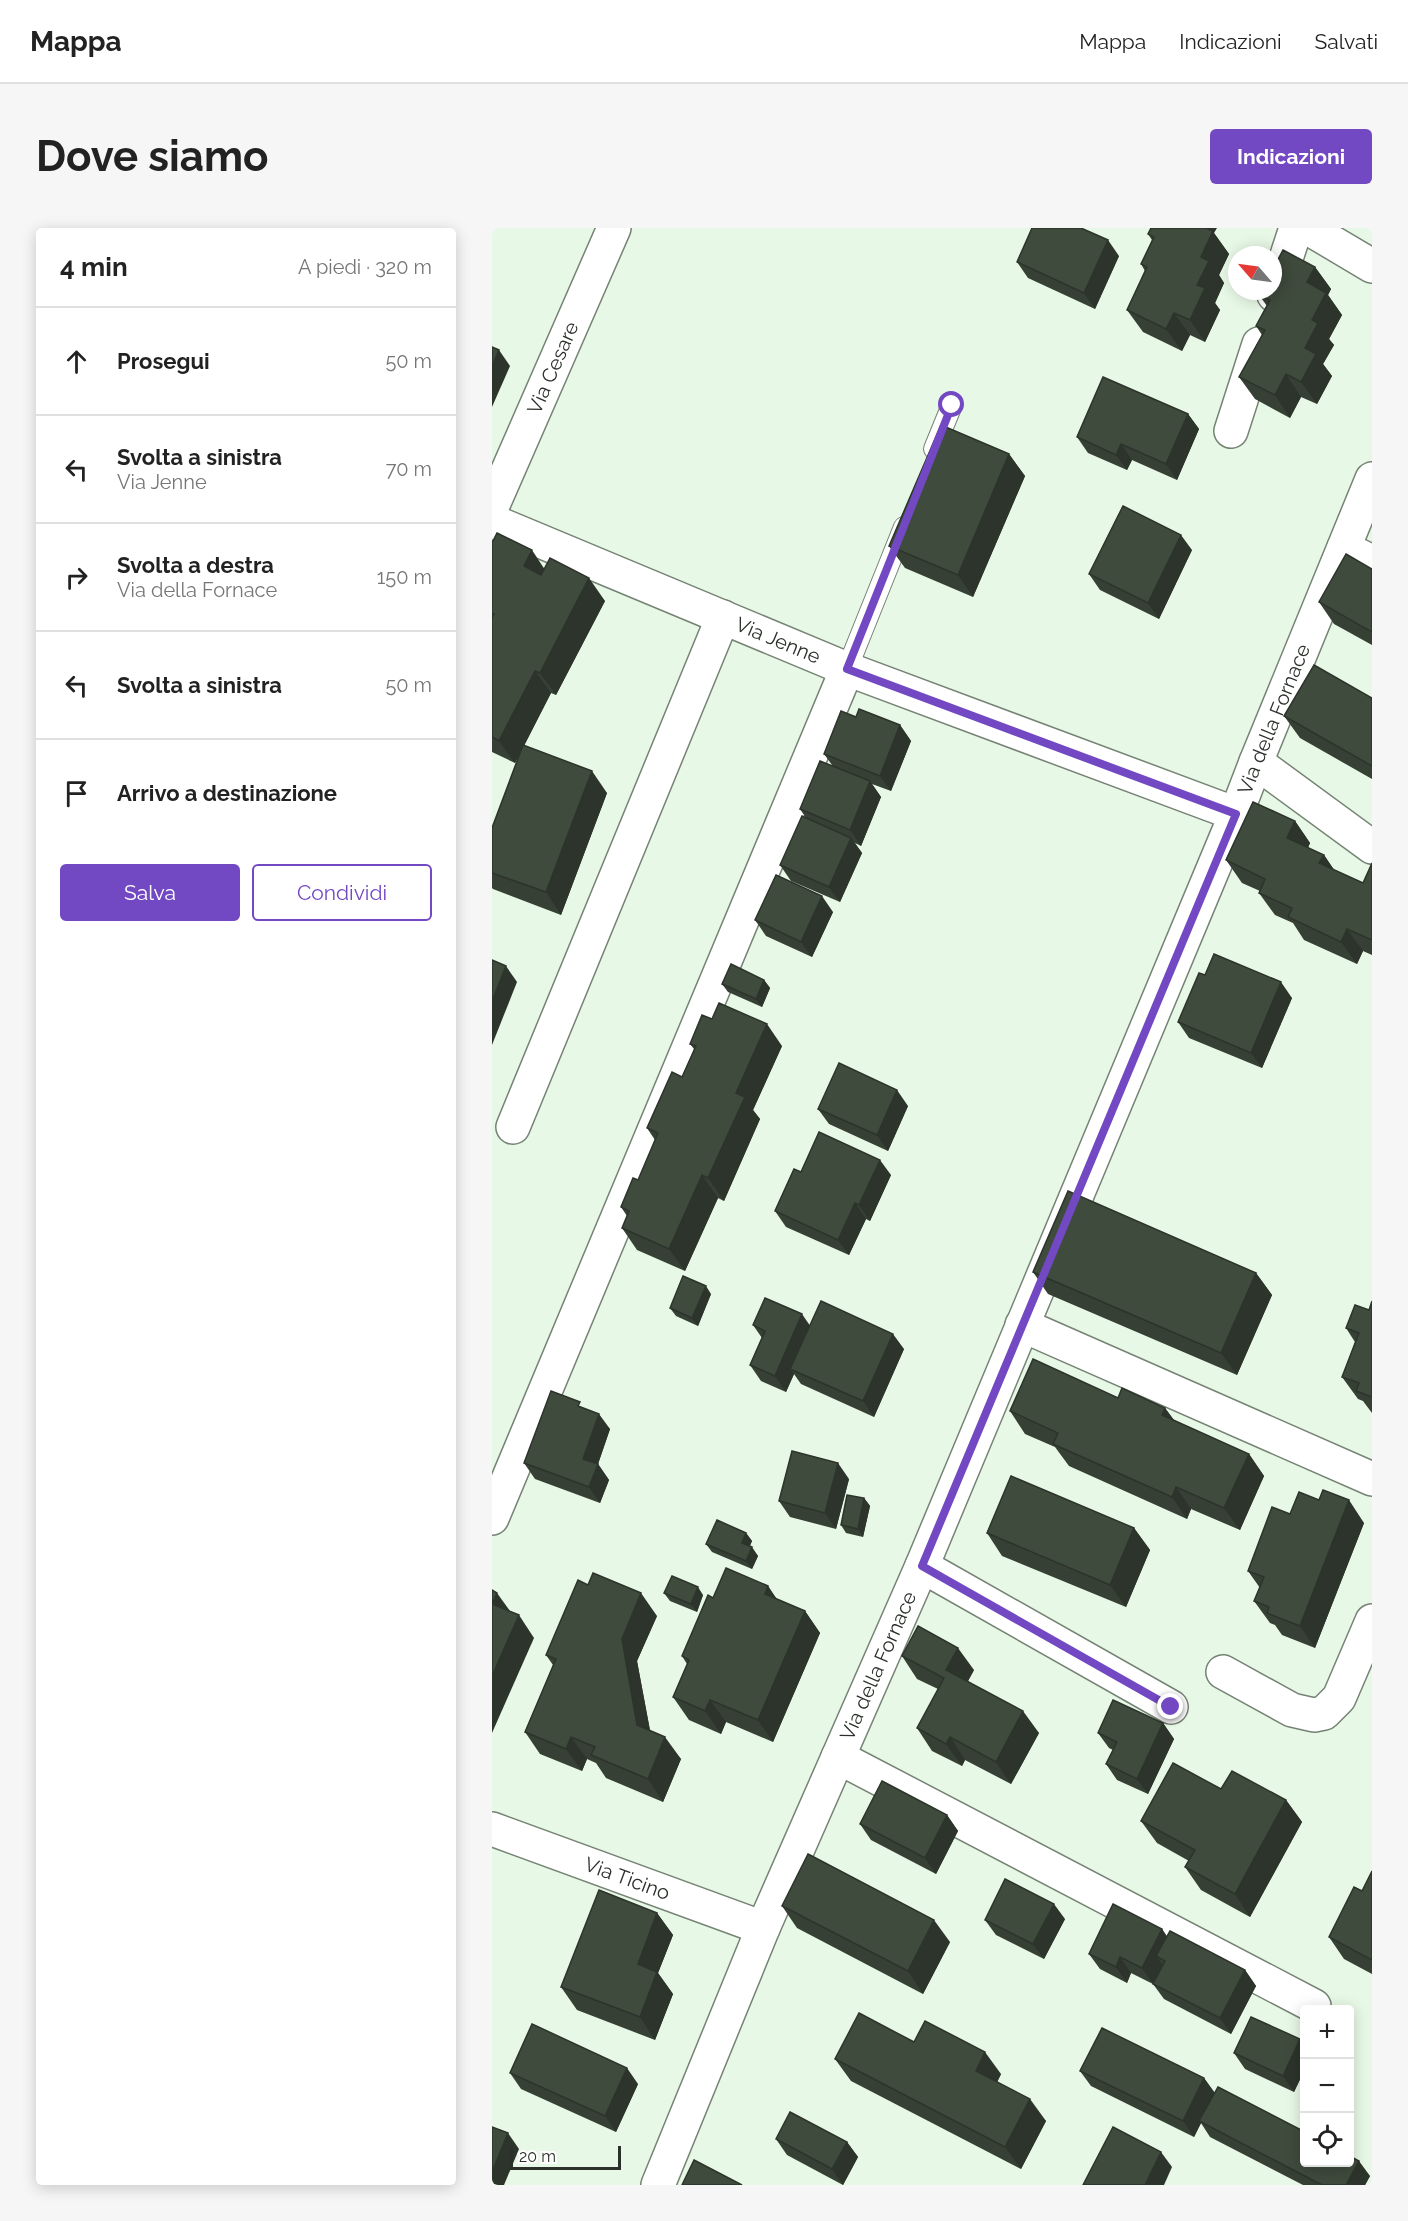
<!DOCTYPE html>
<html lang="it">
<head>
<meta charset="utf-8">
<style>
  :root { --surface:#fff; --page:#f6f6f6; --text:#222; --muted:#767676; --line:#e0e0e0; --accent:#7249c2 }
  body { margin:0; font-family:Raleway,sans-serif; background:var(--page); color:var(--text) }
  .controls { position:absolute; right:18px; bottom:18px; display:grid; overflow:hidden; border-radius:6px; box-shadow:0 3px 15px #0003 }
  .controls button { width:54px; height:54px; display:grid; place-items:center; padding:0; border:0; border-bottom:2px solid var(--line); background:var(--surface); color:var(--text); font:30px sans-serif }
  .compass { position:absolute; left:736px; top:18px; width:54px; height:54px; border-radius:50%; background:var(--surface); box-shadow:0 3px 15px #0003; rotate:298deg }
  .scale { position:absolute; left:18px; bottom:15px; width:111px; box-sizing:border-box; padding-left:6px; border:3px solid #2b312a; border-top:0; font-size:16px; line-height:21px; white-space:nowrap; color:#2b312a; -webkit-text-stroke:4px #fff; paint-order:stroke }
  .stop { position:absolute; width:18px; height:18px; margin:-14px; border:4px solid #7249c2; border-radius:50%; background:#fff }
  .stop.end { background:#7249c2; border-color:#fff; box-shadow:0 2px 6px #0008 }
  .list { margin:0; padding:0; list-style:none }
  h2 { display:flex; justify-content:space-between; align-items:center; height:78px; margin:0; padding:0 24px; font-size:26px }
  h2 small { font-size:20px; font-weight:400; color:var(--muted) }
  .list li { display:grid; grid-template-columns:39px 1fr auto; gap:18px; align-items:center; box-sizing:border-box; height:108px; padding:0 24px; border-top:2px solid var(--line) }
  .list b { display:block; font-size:22px; white-space:nowrap }
  .list p { margin:0; font-size:20px; white-space:nowrap; color:var(--muted) }
  .list em { font-size:20px; font-style:normal; color:var(--muted) }
  .actions { display:flex; gap:12px; padding:18px 24px }
  .actions a { flex:1; padding:14px 0; border:2px solid var(--accent); border-radius:6px; text-align:center; font-size:21px; color:var(--accent) }
  .actions .main { background:var(--accent); color:#fff }
  .icon { flex:none; width:33px; height:33px; fill:none; stroke:currentColor; stroke-width:2; stroke-linecap:round; stroke-linejoin:round }
  .map { position:relative; flex:none; width:880px; height:1957px; overflow:hidden; border-radius:6px }
  header { display:flex; align-items:center; gap:36px; box-sizing:border-box; height:84px; padding:0 30px; background:var(--surface); border-bottom:2px solid var(--line) }
  header strong { font-size:28px }
  nav { display:flex; gap:33px; margin-inline-start:auto; font-size:21px }
  .intro { display:flex; align-items:center; justify-content:space-between; box-sizing:border-box; height:144px; padding:0 36px }
  h1 { margin:0; font-size:42px }
  .button { padding:15px 27px; border-radius:6px; background:var(--accent); color:#fff; font-size:21px; font-weight:700 }
  main { display:flex; gap:36px; padding:0 36px }
  aside { flex:1; background:var(--surface); border-radius:6px; box-shadow:0 3px 15px #0003 }
  .map>svg:first-child { display:block }
</style>
</head>
<body>
<header>
<strong>Mappa</strong>
<nav><a>Mappa</a><a>Indicazioni</a><a>Salvati</a></nav>
</header>
<div class="intro"><h1>Dove siamo</h1><a class="button">Indicazioni</a></div>
<main>
<aside>
<h2>4 min<small>A piedi · 320 m</small></h2>
<ul class="list">
<li><svg class="icon" aria-label="ahead" viewBox="0 0 24 24"><path d="M12 20V5M6 11l6-6 6 6"/></svg><div><b>Prosegui</b></div><em>50 m</em></li>
<li><svg class="icon" aria-label="left" viewBox="0 0 24 24"><path d="M17 20v-9H6M10 6l-5 5 5 5"/></svg><div><b>Svolta a sinistra</b><p>Via Jenne</p></div><em>70 m</em></li>
<li><svg class="icon" aria-label="right" viewBox="0 0 24 24"><path d="M7 20v-9h11M14 6l5 5-5 5"/></svg><div><b>Svolta a destra</b><p>Via della Fornace</p></div><em>150 m</em></li>
<li><svg class="icon" aria-label="left" viewBox="0 0 24 24"><path d="M17 20v-9H6M10 6l-5 5 5 5"/></svg><div><b>Svolta a sinistra</b></div><em>50 m</em></li>
<li><svg class="icon" aria-label="arrive" viewBox="0 0 24 24"><path d="M6 21V4h12l-3 4 3 4H6"/></svg><div><b>Arrivo a destinazione</b></div></li>
</ul>
<div class="actions"><a class="main">Salva</a><a>Condividi</a></div>
</aside>
<div class="map">
<svg width="880" height="1957" viewBox="0 0 880 1957">
  <rect width="100%" height="100%" fill="#e8f8e6"/>
  <g fill="none" stroke-linecap="round" stroke-linejoin="round">
    <defs>
      <g id="service">
        <path d="M442,221l18,-44"/>
        <path d="M355,441l57,-142"/>
      </g>
      <g id="minor">
        <path d="M816,0l64,38"/>
        <path d="M782,67l22,-67"/>
        <path d="M739,203l28,-87"/>
        <path id="s1" d="M0,279l122,-279"/>
        <path id="s2" d="M0,293l355,148 389,145"/>
        <path d="M852,320l28,14"/>
        <path d="M764,534l116,85"/>
        <path d="M21,899l210,-510"/>
        <path d="M530,1097l350,154"/>
        <path d="M0,1290l355,-849"/>
        <path d="M430,1338l249,141"/>
        <path d="M731,1444l69,38 22,5 10,-2 15,-15 33,-77"/>
        <path d="M346,1529l476,249"/>
        <path id="s3" d="M0,1601l271,99"/>
        <path id="s4" d="M166,1957l105,-257 159,-362 314,-752 20,-52 116,-283"/>
      </g>
    </defs>
    <use href="#service" stroke="#758374" stroke-width="22"/>
    <use href="#minor" stroke="#758374" stroke-width="36"/>
    <use href="#service" stroke="#fff" stroke-width="20"/>
    <use href="#minor" stroke="#fff" stroke-width="33"/>
  </g>
  <g fill="#364034">
    <path d="M722,5l15,21 -10,21 5,8 -9,20 5,7 -15,32 -15,-7 -8,16 -39,-19 -16,-22 18,-39 -4,-7 11,-24 -4,-6z"/>
    <path d="M627,28l-24,53 -67,-31 -11,-16z"/>
    <path d="M823,39l16,22 -3,6 14,20 -13,24 5,6 -11,19 9,12 -15,28 -16,-7 -11,21 -35,-19 -16,-22 23,-42 -6,-9 11,-20 -8,-11z"/>
    <path d="M696,186l11,15 -22,51 -45,-20 -5,10 -39,-17 -11,-16z"/>
    <path d="M517,226l16,22 -52,121 -68,-29 -16,-22z"/>
    <path d="M0,315l52,25 61,33 -49,94 -5,-2 -27,53 83,47 -46,122 -68,-26 -1,-1v-60l28,-75 -5,10 -23,-11z"/>
    <path d="M700,322l-33,69 -59,-29 -11,-16z"/>
    <path d="M880,341v76l-38,-21 -15,-22z"/>
    <path d="M880,470v81l-72,-41 -16,-22z"/>
    <path d="M364,489l44,8 11,16 -20,50 -19,-7 9,13 -20,49 -6,-3 7,10 -22,49 -49,-21 -11,-16 26,-47 -6,-9 32,-44 -8,-11z"/>
    <path d="M803,593l15,22 -2,5 16,7 10,15 29,13 9,-20v92l-9,-4 -6,13 -53,-24 -11,-17 -18,-8 -16,-22 1,-2 -18,-8 -16,-23z"/>
    <path d="M341,684l-21,45 -46,-21 -11,-16z"/>
    <path d="M713,747l87,23 -30,70 -73,-30 -11,-16z"/>
    <path d="M272,752l6,8 -8,19 -34,-15 -6,-8z"/>
    <path d="M198,816l92,2 -29,64 7,9 -36,82 -6,-3 -33,73 -48,-21 -15,-22 5,-12 -6,-9 17,-27 17,-40 -8,-12 35,-51 12,-28z"/>
    <path d="M416,878l-20,45 -59,-27 -11,-15z"/>
    <path d="M309,944l90,3 -21,46 -4,-2 -17,36 -63,-28 -11,-16z"/>
    <path d="M541,1044l223,1 16,22 -35,80 -189,-81z"/>
    <path d="M219,1066l-13,32 -22,-10 -6,-8z"/>
    <path d="M880,1073v112l-9,-12 -5,-2 -16,-22 13,-35 -9,-14 23,-18z"/>
    <path d="M261,1097l57,1 94,23 -30,68 -73,-33 -7,-10 -8,18 -25,-11 -11,-16 12,-27z"/>
    <path d="M626,1170l47,10 9,12 75,34 15,22 -24,54 -49,-21 -4,10 -118,-53 -14,-19 -30,-13 -15,-23z"/>
    <path d="M92,1180l26,21 -12,35 11,16 -9,23 -65,-24 -11,-16z"/>
    <path d="M357,1251l-13,50 -46,-12 -11,-16z"/>
    <path d="M372,1270l6,8 -7,31 -17,-4 -5,-8z"/>
    <path d="M798,1286l74,9 -49,125 -33,-13 -7,-10 -5,-2 -16,-22 6,-13 -12,-17z"/>
    <path d="M642,1300l16,22 -24,57 -124,-51 -15,-23z"/>
    <path d="M254,1305l6,8 -2,5 8,10 -6,13 -40,-17 -6,-8z"/>
    <path d="M276,1358l8,13 29,12 15,22 -47,109 -47,-20 -5,12 -32,-14 -16,-23 14,-33 -5,-8 31,-58z"/>
    <path d="M172,1365l39,2 -6,17 -27,-11z"/>
    <path d="M165,1388l-20,45 13,69 31,29 -18,43 -57,-24 -10,-15 -9,-4 -5,12 -42,-17 -15,-22 28,-67 -7,-10z"/>
    <path d="M410,1428l72,14 -6,11 71,52 -28,51 -46,-24 -3,6 -30,-15 -15,-23 21,-39 -21,-10z"/>
    <path d="M671,1495l11,16 -26,55 -31,-14 -11,-16 7,-14 -4,-2 -11,-15z"/>
    <path d="M729,1561l65,11 16,22 -52,95 -49,-27 -16,-23 4,-6 -32,-18 -16,-22z"/>
    <path d="M455,1587l11,16 -22,43 -65,-34 -11,-16z"/>
    <path d="M880,1643v103l-28,-15 -15,-22 33,-46z"/>
    <path d="M290,1678l168,36 -27,52 -126,-66z"/>
    <path d="M165,1685l16,22 -15,38 15,21 -18,46 -78,-30 -16,-23z"/>
    <path d="M573,1691l-21,40 -48,-24 -11,-15z"/>
    <path d="M670,1701l5,8 78,33 11,16 -25,48 -67,-35 -11,-15 -22,-11 -4,10 -27,-14 -11,-15z"/>
    <path d="M808,1811l5,7v23l-11,23 -49,-23 -11,-16z"/>
    <path d="M422,1814l87,32 -4,8 49,39 -25,48 -170,-88 -16,-22z"/>
    <path d="M588,1843l124,7 11,15 155,83 -5,9h-62l-93,-48 -9,-14 -7,14 -103,-51z"/>
    <path d="M18,1845l128,11 -22,48 -95,-43z"/>
    <path d="M284,1911l71,3 11,15 -15,28 -56,-30z"/>
  </g>
  <g fill="#2c342b">
    <path d="M706,0h19l-3,5 15,21 -10,21 5,8 -9,20 5,7 -15,32 -15,-22 7,-35 4,-28z"/>
    <path d="M616,12l11,16 -24,53 -11,-16z"/>
    <path d="M823,39l16,22 -3,6 14,20 -13,24 5,6 -11,19 9,12 -15,28 -16,-22 4,-34 7,-28 -5,-38z"/>
    <path d="M682,85l16,22 -8,16 -16,-22z"/>
    <path d="M7,122l11,16 -18,41v-41z"/>
    <path d="M794,146l15,23 -11,21 -15,-23z"/>
    <path d="M696,186l11,15 -22,51 -11,-16z"/>
    <path d="M629,216l11,16 -5,10 -11,-15z"/>
    <path d="M517,226l16,22 -52,121 -15,-22z"/>
    <path d="M689,307l11,15 -33,69 -11,-16z"/>
    <path d="M40,322l15,23 -7,16 -16,-23z"/>
    <path d="M97,350l16,23 -49,94 -16,-22z"/>
    <path d="M43,443l16,22 -36,70 -16,-22z"/>
    <path d="M408,497l11,16 -20,50 -11,-15z"/>
    <path d="M100,543l15,22 -46,122 -15,-23z"/>
    <path d="M378,553l11,16 -20,49 -11,-16z"/>
    <path d="M803,593l15,22 -8,17 -15,-22z"/>
    <path d="M359,610l11,15 -22,49 -11,-15z"/>
    <path d="M832,627l15,22 -20,-14z"/>
    <path d="M330,668l11,16 -21,45 -11,-15z"/>
    <path d="M855,701l16,22 -6,13 -16,-22z"/>
    <path d="M14,738l11,16 -25,63v-44z"/>
    <path d="M272,752l6,8 -8,19 -6,-8z"/>
    <path d="M789,754l11,16 -30,70 -11,-15z"/>
    <path d="M275,796l15,22 -29,64 7,9 -36,82 -16,-23 28,-85z"/>
    <path d="M405,862l11,16 -20,45 -11,-16z"/>
    <path d="M388,932l11,15 -21,46 -11,-16z"/>
    <path d="M210,947l16,23 -33,73 -16,-22z"/>
    <path d="M363,975l11,16 -17,36 -11,-15z"/>
    <path d="M764,1045l16,22 -35,80 -16,-22z"/>
    <path d="M214,1058l5,8 -13,32 -6,-8z"/>
    <path d="M310,1086l11,16 -23,39 4,5 -8,18 -11,-16z"/>
    <path d="M401,1106l11,15 -30,68 -11,-16z"/>
    <path d="M673,1180l16,22 -19,-15z"/>
    <path d="M107,1186l11,15 -12,35 11,16 -9,23 -11,-16 -6,-28z"/>
    <path d="M757,1226l15,22 -24,54 -16,-22z"/>
    <path d="M346,1235l11,16 -13,50 -11,-16z"/>
    <path d="M684,1259l15,22 -4,10 -15,-22z"/>
    <path d="M372,1270l6,8 -7,31 -5,-8z"/>
    <path d="M857,1272l15,23 -49,125 -15,-22z"/>
    <path d="M642,1300l16,22 -24,57 -16,-22z"/>
    <path d="M254,1305l6,8 -5,10 -5,-8z"/>
    <path d="M260,1319l6,9 -6,13 -6,-8z"/>
    <path d="M276,1358l15,22 -18,-14z"/>
    <path d="M206,1359l5,8 -6,17 -6,-8z"/>
    <path d="M5,1365l16,22 -21,-11z"/>
    <path d="M149,1365l16,23 -20,45 16,86 -16,-22 -15,-86z"/>
    <path d="M313,1383l15,22 -47,109 -15,-22z"/>
    <path d="M27,1387l15,23 -42,95v-57z"/>
    <path d="M466,1420l16,22 -12,22 -16,-22z"/>
    <path d="M218,1472l16,22 -5,12 -16,-23z"/>
    <path d="M531,1483l16,22 -28,51 -15,-22z"/>
    <path d="M671,1495l11,16 -26,55 -11,-15z"/>
    <path d="M79,1509l16,22 -5,12 -16,-22z"/>
    <path d="M173,1509l16,22 -18,43 -15,-23z"/>
    <path d="M458,1509l15,23 -3,6 -16,-22z"/>
    <path d="M794,1572l16,22 -52,95 -15,-23z"/>
    <path d="M455,1587l11,16 -22,43 -11,-16z"/>
    <path d="M562,1676l11,15 -21,40 -11,-15z"/>
    <path d="M165,1685l16,22 -15,38 15,21 -18,46 -15,-23 -2,-53z"/>
    <path d="M442,1692l16,22 -27,52 -15,-23z"/>
    <path d="M670,1701l11,16 -17,11 7,9 -10,19 -11,-16z"/>
    <path d="M628,1729l11,16 -4,10 -11,-16z"/>
    <path d="M753,1742l11,16 -25,48 -11,-16z"/>
    <path d="M808,1811l5,7v23l-11,23 -11,-16z"/>
    <path d="M493,1824l16,22 -9,19 -16,-22z"/>
    <path d="M135,1840l11,16 -22,48 -11,-16z"/>
    <path d="M712,1850l11,16 -16,27 2,2 -7,14 -11,-16z"/>
    <path d="M538,1871l16,22 -25,48 -16,-22z"/>
    <path d="M16,1905l11,16 -15,36h-12v-13z"/>
    <path d="M355,1914l11,15 -15,28 -11,-16z"/>
    <path d="M669,1924l11,15 -8,18h-19z"/>
    <path d="M867,1933l11,15 -5,9h-19z"/>
  </g>
  <g fill="#3f4b3d" stroke="#2c342b" stroke-width="1.5">
    <path d="M540,0h49l27,12 -24,53 -67,-31z"/>
    <path d="M659,0h55l7,3 -12,26 8,4 -12,24 8,3 -15,32 -16,-7 -8,16 -39,-19 20,-43 -6,-3 13,-27 -6,-3z"/>
    <path d="M791,22l32,17 -8,15 19,11 -14,27 6,3 -13,25 11,6 -15,28 -15,-8 -11,21 -36,-18 26,-47 -9,-4 14,-26 -11,-5 2,-4h12v-22z"/>
    <path d="M0,119l7,3 -7,16z"/>
    <path d="M611,149l85,37 -22,50 -45,-20 -5,11 -39,-18z"/>
    <path d="M449,197l68,29 -51,121 -69,-29z"/>
    <path d="M631,278l58,29 -33,68 -59,-29z"/>
    <path d="M5,305l35,17 -8,16 17,9 9,-17 39,20 -49,95 -5,-2 -36,70 -7,-4v-119l2,-4 -2,-1v-70z"/>
    <path d="M854,326l26,15v63l-53,-30z"/>
    <path d="M822,437l58,33v68l-88,-50z"/>
    <path d="M367,481l41,16 -20,51 -56,-22 17,-43 15,6z"/>
    <path d="M31,517l69,26 -46,121 -54,-19v-45z"/>
    <path d="M328,533l50,20 -20,49 -50,-21z"/>
    <path d="M761,574l42,19 -8,17 37,17 -5,8 44,20 9,-20v77l-25,-11 -6,13 -53,-25 4,-9 -33,-15 6,-14 -39,-19z"/>
    <path d="M310,588l49,22 -22,49 -49,-22z"/>
    <path d="M284,647l46,21 -21,46 -46,-22z"/>
    <path d="M722,726l67,28 -30,71 -73,-31 21,-49 6,2z"/>
    <path d="M0,732l14,6 -14,35z"/>
    <path d="M239,736l33,16 -8,19 -34,-15z"/>
    <path d="M227,775l48,21 -31,69 9,4 -37,81 -6,-3 -33,74 -47,-21 7,-17 -8,-4 12,-29 5,2 20,-47 -11,-5 25,-56 10,5 14,-31 -6,-2 12,-29 10,4z"/>
    <path d="M347,835l58,27 -20,45 -59,-26z"/>
    <path d="M327,904l61,28 -21,45 -4,-2 -17,37 -63,-29 19,-42 7,3z"/>
    <path d="M576,963l188,82 -35,80 -188,-81z"/>
    <path d="M191,1048l23,10 -14,32 -22,-10z"/>
    <path d="M273,1070l37,16 -27,62 -25,-11 15,-34 -12,-6z"/>
    <path d="M329,1073l72,33 -30,67 -73,-32z"/>
    <path d="M880,1073v96l-16,-6 3,-8 -17,-6 17,-44 -13,-5 9,-23 14,5z"/>
    <path d="M541,1131l85,39 4,-10 43,20 -3,7 87,39 -25,54 -48,-21 -4,10 -119,-53 5,-11 -48,-22z"/>
    <path d="M59,1163l29,11 -2,4 21,8 -16,45 15,5 -9,23 -65,-24z"/>
    <path d="M300,1223l46,12 -13,50 -46,-12z"/>
    <path d="M519,1248l123,52 -24,57 -123,-52z"/>
    <path d="M831,1262l26,10 -49,126 -33,-13 2,-6 -15,-6 10,-24 -16,-6 24,-64 18,7 9,-22 20,8z"/>
    <path d="M355,1267l17,3 -6,31 -17,-4z"/>
    <path d="M225,1292l29,13 -4,10 10,4 -6,14 -40,-17z"/>
    <path d="M234,1340l42,18 -3,8 40,17 -47,109 -48,-20 -5,11 -32,-14 16,-37 -7,-4 26,-61 5,3z"/>
    <path d="M101,1345l48,20 -19,46 15,86 28,12 -17,42 -57,-24 4,-8 -24,-10 -5,12 -41,-17 31,-73 -10,-4 32,-75 10,5z"/>
    <path d="M180,1348l26,11 -7,17 -27,-11z"/>
    <path d="M0,1362l5,3 -5,11 27,11 -27,61z"/>
    <path d="M426,1398l40,22 -12,22 77,41 -27,51 -46,-25 -4,7 -29,-16 27,-50 -42,-22z"/>
    <path d="M621,1472l50,23 -26,56 -31,-15 11,-22 -19,-9z"/>
    <path d="M681,1535l48,26 11,-18 54,29 -51,94 -50,-27 10,-17 -54,-29z"/>
    <path d="M390,1553l65,34 -22,43 -65,-34z"/>
    <path d="M316,1626l126,66 -26,51 -126,-65z"/>
    <path d="M880,1643v89l-43,-23 25,-50 8,4z"/>
    <path d="M513,1651l49,25 -21,40 -48,-24z"/>
    <path d="M107,1662l58,23 -19,51 19,8 -17,45 -79,-30z"/>
    <path d="M621,1676l49,25 -20,39 -22,-11 -4,10 -27,-13z"/>
    <path d="M678,1703l75,39 -25,48 -67,-34 12,-23 -9,-5z"/>
    <path d="M367,1785l55,29 11,-21 60,31 -9,19 54,28 -25,48 -170,-88z"/>
    <path d="M759,1789l49,22 -17,37 -49,-23z"/>
    <path d="M40,1796l95,44 -22,48 -95,-43z"/>
    <path d="M610,1800l102,50 -21,43 -103,-50z"/>
    <path d="M726,1859l87,45v31h45v-7l9,5 -13,24h-24l-123,-64z"/>
    <path d="M298,1884l57,30 -15,27 -56,-30z"/>
    <path d="M0,1899l16,6 -16,39z"/>
    <path d="M621,1899l48,25 -16,33h-62z"/>
    <path d="M202,1932l48,25h-60z"/>
  </g>
  <g fill="none" stroke-linecap="round" stroke-linejoin="round">
    <path stroke="#7249c2" stroke-width="8" d="M460,177l-105,264 389,145 -314,752 249,141"/>
  </g>
  <g text-anchor="middle" stroke-width="6" stroke-linejoin="round" paint-order="stroke">
    <g font-size="20" fill="#2b312a" stroke="#fff">
      <text dy="7" stroke="none"><textPath href="#s1" startOffset="152">Via Cesare</textPath></text>
      <text dy="7" stroke="none"><textPath href="#s2" startOffset="310">Via Jenne</textPath></text>
      <text dy="7" stroke="none"><textPath href="#s4" startOffset="1590">Via della Fornace</textPath></text>
      <text dy="7" stroke="none"><textPath href="#s4" startOffset="564">Via della Fornace</textPath></text>
      <text dy="7" stroke="none"><textPath href="#s3" startOffset="144">Via Ticino</textPath></text>
    </g>
  </g>
</svg>
<div class="controls">
<button>+</button>
<button>−</button>
<button><svg class="icon" aria-label="locate" viewBox="0 0 24 24"><circle cx="12" cy="12" r="6"/><path d="M12 2v4M12 18v4M2 12h4M18 12h4"/></svg></button>
</div>
<svg class="compass" viewBox="-18 -18 36 36"><path d="M0-13l5 13h-10z" fill="#e53935"/><path d="M0 13l5-13h-10z" fill="#767676"/></svg>
<div class="scale">20 m</div>
<div class="stop" style="left:460px;top:177px"></div>
<div class="stop end" style="left:679px;top:1479px"></div>
</div>
</main>
</body>
</html>
